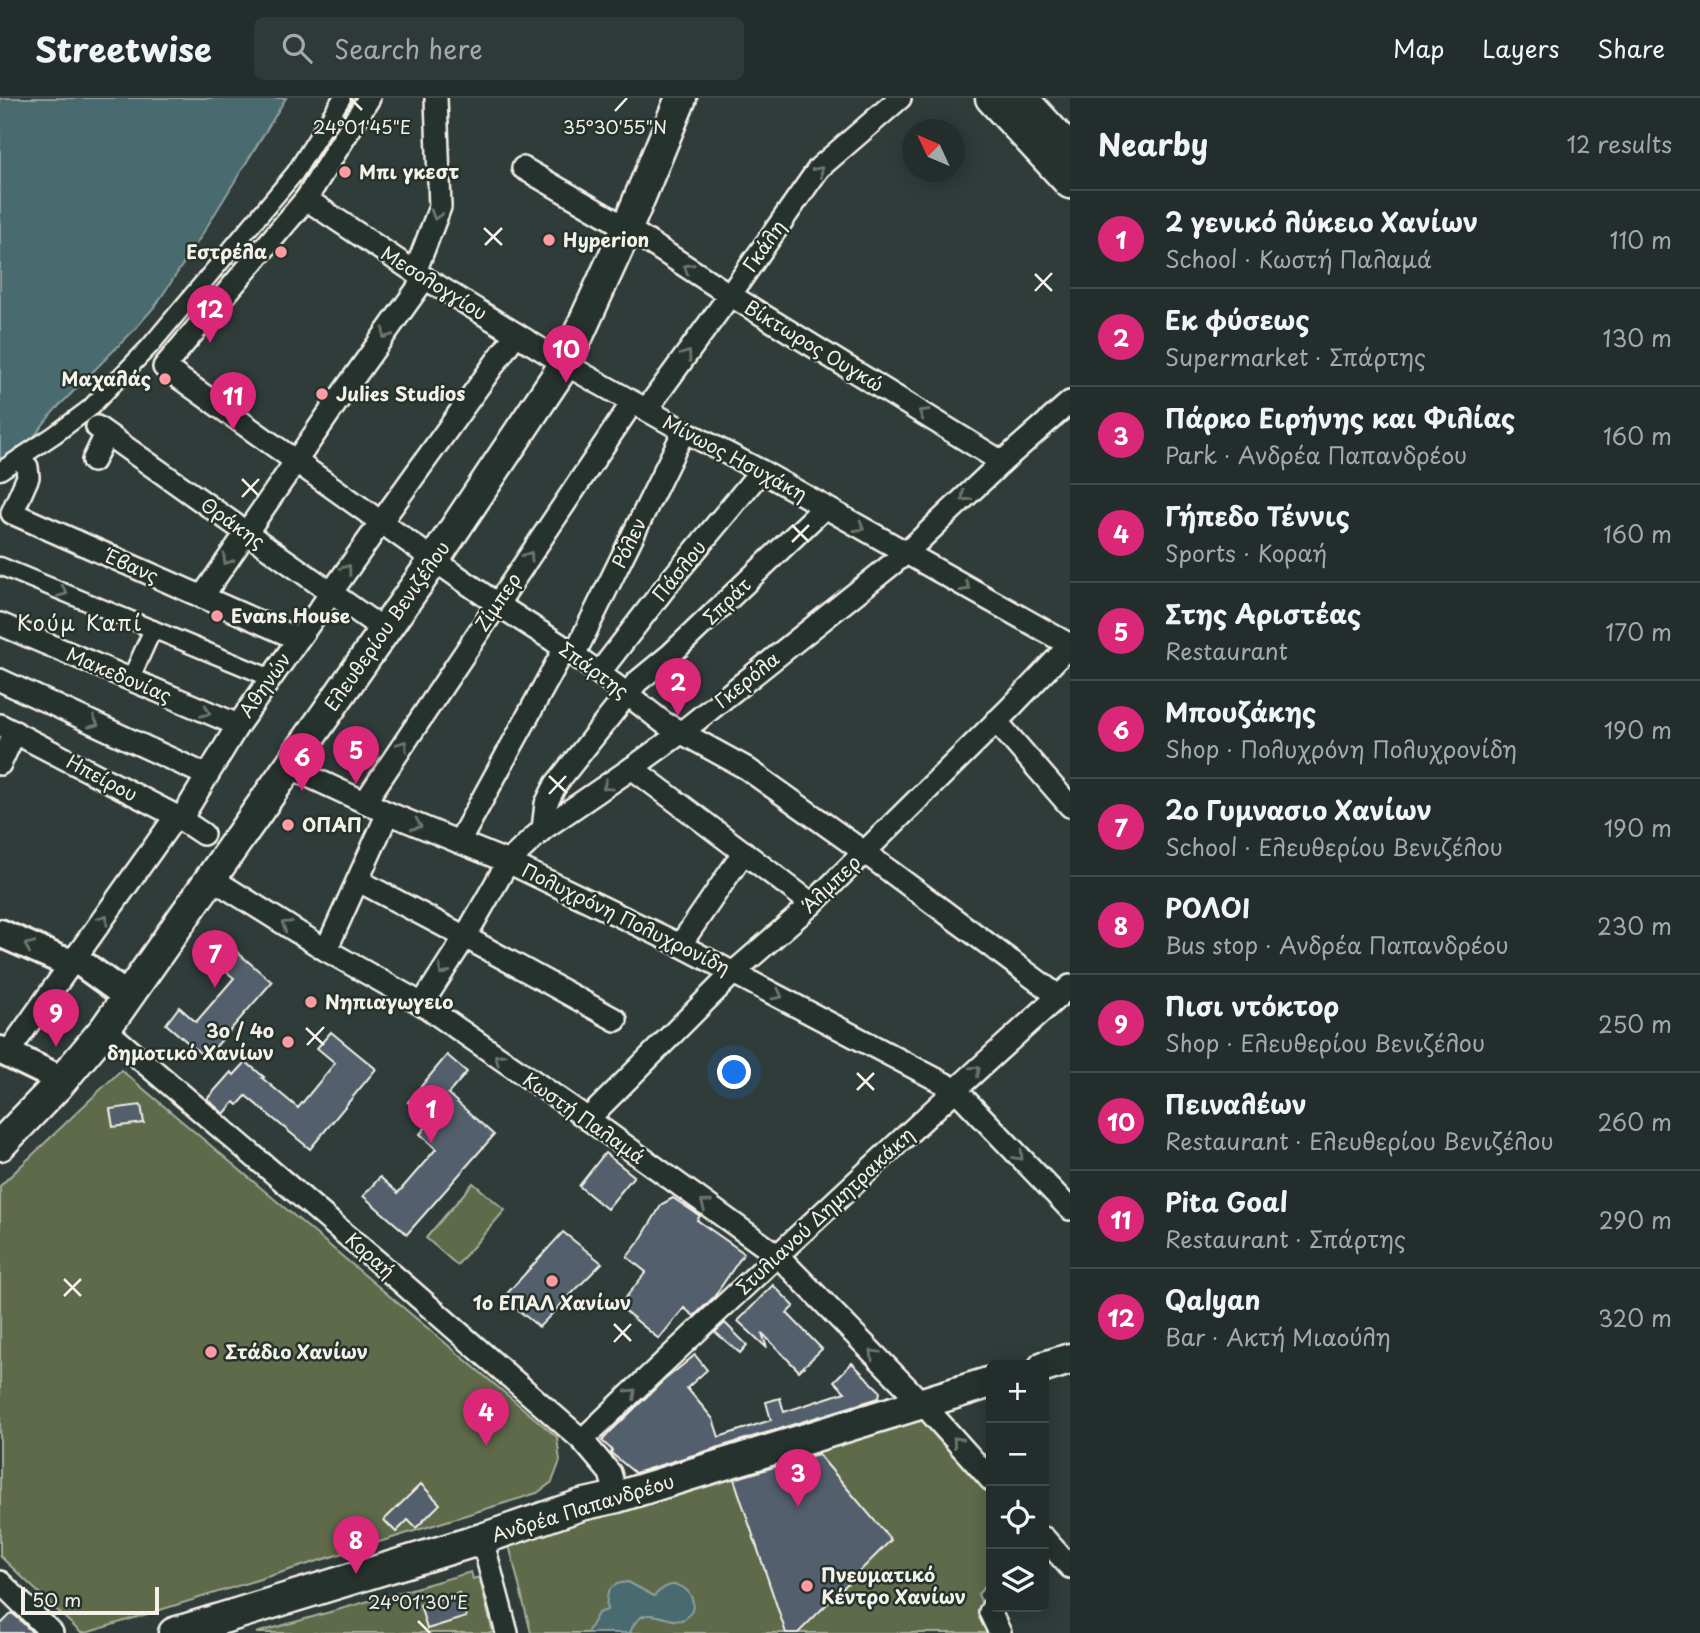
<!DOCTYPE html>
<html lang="en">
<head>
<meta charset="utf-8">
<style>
  :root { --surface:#232d2c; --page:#2f3938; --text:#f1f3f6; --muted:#a3a8a9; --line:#404948; --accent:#db2777 }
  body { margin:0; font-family:"Playpen Sans",sans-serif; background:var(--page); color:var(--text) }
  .controls { position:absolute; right:21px; bottom:21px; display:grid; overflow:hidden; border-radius:10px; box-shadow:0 4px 18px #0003 }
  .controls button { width:63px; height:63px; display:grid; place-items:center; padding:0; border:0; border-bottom:2px solid var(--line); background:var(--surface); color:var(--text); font:35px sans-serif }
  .compass { position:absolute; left:902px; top:21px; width:63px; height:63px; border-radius:50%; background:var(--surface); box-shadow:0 4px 18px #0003; rotate:314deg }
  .scale { position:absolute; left:21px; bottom:18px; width:138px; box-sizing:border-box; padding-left:7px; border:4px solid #f4f1e8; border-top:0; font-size:19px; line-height:24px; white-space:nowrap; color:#f4f1e8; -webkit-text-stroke:5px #26332d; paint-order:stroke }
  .you { position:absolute; left:735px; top:975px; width:24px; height:24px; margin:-18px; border:5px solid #fff; border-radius:50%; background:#1a73e8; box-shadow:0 0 0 10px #1a73e833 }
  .badge { display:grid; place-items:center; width:46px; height:46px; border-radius:50%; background:var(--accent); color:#fff; font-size:23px; font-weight:700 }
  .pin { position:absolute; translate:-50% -58px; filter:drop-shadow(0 2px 4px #0008) }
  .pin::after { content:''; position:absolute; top:37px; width:24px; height:21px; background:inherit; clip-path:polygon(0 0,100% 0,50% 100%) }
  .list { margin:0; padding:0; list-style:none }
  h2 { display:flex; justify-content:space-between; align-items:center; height:91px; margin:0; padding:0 28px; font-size:30px }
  h2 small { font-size:23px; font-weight:400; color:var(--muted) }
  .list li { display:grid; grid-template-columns:46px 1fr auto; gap:21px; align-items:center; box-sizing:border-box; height:98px; padding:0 28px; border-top:2px solid var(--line) }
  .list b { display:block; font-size:26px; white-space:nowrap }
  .list p { margin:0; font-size:23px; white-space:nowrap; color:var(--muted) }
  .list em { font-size:23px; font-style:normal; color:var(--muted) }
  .icon { flex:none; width:38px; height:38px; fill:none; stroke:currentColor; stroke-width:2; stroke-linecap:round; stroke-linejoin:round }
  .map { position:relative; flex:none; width:1070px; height:1535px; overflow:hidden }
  header { display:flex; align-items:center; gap:42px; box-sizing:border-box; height:98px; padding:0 35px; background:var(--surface); border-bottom:2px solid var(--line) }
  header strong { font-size:33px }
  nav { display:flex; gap:38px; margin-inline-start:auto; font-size:24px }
  .search { width:490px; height:63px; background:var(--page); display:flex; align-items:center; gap:18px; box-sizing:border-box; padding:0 24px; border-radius:10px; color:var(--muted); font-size:26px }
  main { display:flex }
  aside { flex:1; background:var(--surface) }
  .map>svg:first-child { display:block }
</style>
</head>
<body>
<header>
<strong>Streetwise</strong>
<div class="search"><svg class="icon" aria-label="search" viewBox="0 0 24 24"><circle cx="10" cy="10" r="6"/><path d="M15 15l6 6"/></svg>Search here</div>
<nav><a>Map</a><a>Layers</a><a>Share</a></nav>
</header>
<main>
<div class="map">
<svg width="1070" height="1535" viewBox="0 0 1070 1535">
  <rect width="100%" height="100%" fill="#2f3c3a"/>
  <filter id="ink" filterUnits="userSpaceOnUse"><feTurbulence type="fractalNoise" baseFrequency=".0143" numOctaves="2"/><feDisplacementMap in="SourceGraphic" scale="14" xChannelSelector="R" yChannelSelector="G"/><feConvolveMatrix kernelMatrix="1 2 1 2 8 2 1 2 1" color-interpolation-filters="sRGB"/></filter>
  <g filter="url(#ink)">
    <g fill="#5e6b4c" stroke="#a9ae9a" stroke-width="2">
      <path d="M121,972l436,367 3,24 -8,21 -15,11 -451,140h-5l-81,-77v-370z"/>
      <path d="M473,1085l32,27 -48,55 -31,-27z"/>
      <path d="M925,1312l66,80v90l-13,14 16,39h-463l-24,-96z"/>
      <path d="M471,1474l2,7 6,-2 14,56h-237z"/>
    </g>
    <g fill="#486a6e" stroke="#8da09f" stroke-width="2">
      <path d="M0,0h286l-91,148 -39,59 -22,25 -81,82 -25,32 -28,16z"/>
      <path d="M628,1484l26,14c4,-4 9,-8 14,-10 18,-6 34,18 19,31 -15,14 -44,-22 -57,16h-43l11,-20 9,-3c-2,-17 2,-27 21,-28z"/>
    </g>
    <g fill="#525f6c" stroke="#f4f1e8" stroke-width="2">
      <path d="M230,848l42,36 -66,76 -40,-34 13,-17 17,15 38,-44 -18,-15z"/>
      <path d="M331,934l45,37 -66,80 -64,-53 -8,9 -4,-3 -10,12 -17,-15 24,-27 3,3 12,-13 18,15 -2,1 36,30 37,-45 -18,-15z"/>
      <path d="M447,957l20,17 -19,22 46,41 -87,99 -44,-38 17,-19 18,16 38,-44 -16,-15 11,-13 -23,-19z"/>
      <path d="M141,1007l3,18 -31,4 -3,-18z"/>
      <path d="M605,1055l29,23 -27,33 -28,-23z"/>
      <path d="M673,1100l27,18 -3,4 47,33 -30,44 -20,19 -10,-8 -25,31 -40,-33 27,-34 -19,-15 12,-15 23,-38z"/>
      <path d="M563,1134l39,31 -63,64 -36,-29z"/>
      <path d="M773,1187l21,21 -7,7 35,36 -23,22 -37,-38 5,15 -29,-27z"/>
      <path d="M725,1225l22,22 -7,8 -25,-21z"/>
      <path d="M695,1257l12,15 -20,18 26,31 6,18 52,-17 -5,-18 14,-4 4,14 61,-20 -11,-11 18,-18 28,28 -1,7 -244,75 -24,-20 1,-3 -10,-9 7,-8 54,-52z"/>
      <path d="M818,1356l73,86 -93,93h-12l-52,-154z"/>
      <path d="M421,1386l19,20 -24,24 -8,-8 -12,12 -12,-12z"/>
      <path d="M459,1495l7,24 -39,12 -7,-24z"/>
      <path d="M12,1515l7,6 14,14h-33v-8z"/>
    </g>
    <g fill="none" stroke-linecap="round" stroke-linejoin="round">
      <defs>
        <g id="pedestrian">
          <path d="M0,373l54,-36 35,-26 61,-63 145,-173 47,-75"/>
          <path d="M0,468l271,112"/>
          <path d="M130,582l23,-51"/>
        </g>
        <g id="minor">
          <path d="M369,0l-63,101 -142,168 270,193 63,44 68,44 62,46 37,29 82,45 118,84 194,144"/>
          <path d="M523,70l104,60 103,67 272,167"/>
          <path d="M306,101l109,73 150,92 119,67 77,40 309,174"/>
          <path d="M415,174l25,-65 -4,-109"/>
          <path d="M646,312l84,-115 89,-127 81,-70"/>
          <path d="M97,329l287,203"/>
          <path d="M93,363l13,-27"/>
          <path d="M27,369l1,10 -16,36 286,126"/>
          <path d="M202,499l143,-207 80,-112"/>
          <path d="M0,526l238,101"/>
          <path d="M574,557l110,-224"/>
          <path d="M599,575l75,-97 87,-105"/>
          <path d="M0,582l206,95"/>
          <path d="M996,623l74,85"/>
          <path d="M0,627l176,91 27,18"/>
          <path d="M0,666l15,-32"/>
          <path d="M289,669l99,46 120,49 172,83 275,144 115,120"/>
          <path d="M632,670l180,136"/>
          <path d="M365,704l267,-399"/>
          <path d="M181,721l57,-94 143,-203 135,-188"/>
          <path d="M543,731l3,-25 10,-20 81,-102 34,-28 154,-147"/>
          <path d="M459,744l106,-194"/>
          <path d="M211,780l115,72 96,54 166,115 189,136 145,148 69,77"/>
          <path d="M359,783l106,56 151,83"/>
          <path d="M680,847l64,-93"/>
          <path d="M326,852l62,-137"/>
          <path d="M422,906l43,-67 43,-75 35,-33 89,-61 50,-36 224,-179 96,-91 68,-60"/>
          <path d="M105,931l295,252 182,159 28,33 7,24"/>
          <path d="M7,956l169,-238"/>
          <path d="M588,1021l146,-147 78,-68 198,-196 60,-63"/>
          <path d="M582,1342c161,-153 323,-306 488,-454"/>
          <path d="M1044,1440l26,29"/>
          <path d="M482,1441l25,94"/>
          <path d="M0,1484l52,51"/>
          <path d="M993,1509l-3,5 10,21"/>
        </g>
        <g id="tertiary">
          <path d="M0,835l59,26 22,4 47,34"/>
          <path d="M0,952l62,30"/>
        </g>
        <g id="secondary">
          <path d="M991,0l79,85"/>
          <path d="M1022,0l48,52"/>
          <path d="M0,1047l58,-60 47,-56 329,-469 131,-196 62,-136 54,-130"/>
          <path d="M1044,1269l26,-8"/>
          <path d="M174,1535l308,-94 99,-34 36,-8 374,-115"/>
        </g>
      </defs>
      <use href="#pedestrian" stroke="#f4f1e8" stroke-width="21"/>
      <use href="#minor" stroke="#f4f1e8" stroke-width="26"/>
      <use href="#tertiary" stroke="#f4f1e8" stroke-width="32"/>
      <use href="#secondary" stroke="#f4f1e8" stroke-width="35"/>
      <use href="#pedestrian" stroke="#26332d" stroke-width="16"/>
      <use href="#minor" stroke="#26332d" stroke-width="21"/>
      <use href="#tertiary" stroke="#26332d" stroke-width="26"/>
      <use href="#secondary" stroke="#26332d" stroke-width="30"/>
    </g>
    <defs><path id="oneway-chevron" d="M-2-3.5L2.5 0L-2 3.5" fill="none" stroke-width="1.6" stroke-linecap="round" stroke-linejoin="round" transform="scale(1.75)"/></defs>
    <g stroke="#6e766e">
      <use href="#oneway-chevron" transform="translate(819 73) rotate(-49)"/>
      <use href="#oneway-chevron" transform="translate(436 117) rotate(107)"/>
      <use href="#oneway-chevron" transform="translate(688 170) rotate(-147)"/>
      <use href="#oneway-chevron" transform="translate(386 236) rotate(126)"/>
      <use href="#oneway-chevron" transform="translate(687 257) rotate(-54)"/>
      <use href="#oneway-chevron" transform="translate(923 315) rotate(-149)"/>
      <use href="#oneway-chevron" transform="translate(965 399) rotate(137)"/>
      <use href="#oneway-chevron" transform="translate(860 429) rotate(30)"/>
      <use href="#oneway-chevron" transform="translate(529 458) rotate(-56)"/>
      <use href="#oneway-chevron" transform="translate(227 462) rotate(125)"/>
      <use href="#oneway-chevron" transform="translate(347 471) rotate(-55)"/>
      <use href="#oneway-chevron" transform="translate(966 489) rotate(29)"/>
      <use href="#oneway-chevron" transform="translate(63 494) rotate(22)"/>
      <use href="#oneway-chevron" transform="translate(206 614) rotate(23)"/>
      <use href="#oneway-chevron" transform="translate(94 625) rotate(25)"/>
      <use href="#oneway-chevron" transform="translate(403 647) rotate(-56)"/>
      <use href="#oneway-chevron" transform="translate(607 688) rotate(146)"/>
      <use href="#oneway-chevron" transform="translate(417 727) rotate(22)"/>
      <use href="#oneway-chevron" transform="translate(104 821) rotate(-54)"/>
      <use href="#oneway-chevron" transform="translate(286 827) rotate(-148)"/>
      <use href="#oneway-chevron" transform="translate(29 848) rotate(-156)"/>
      <use href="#oneway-chevron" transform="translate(443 873) rotate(123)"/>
      <use href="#oneway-chevron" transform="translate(778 897) rotate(28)"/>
      <use href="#oneway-chevron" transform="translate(499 960) rotate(-145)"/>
      <use href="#oneway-chevron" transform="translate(976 972) rotate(-42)"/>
      <use href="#oneway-chevron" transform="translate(1019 1058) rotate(46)"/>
      <use href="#oneway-chevron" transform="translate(705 1106) rotate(-144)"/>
      <use href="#oneway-chevron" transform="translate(874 1256) rotate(-135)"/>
      <use href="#oneway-chevron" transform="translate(632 1295) rotate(-44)"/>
      <use href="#oneway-chevron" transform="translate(957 1343) rotate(-132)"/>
    </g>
  </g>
  <path fill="none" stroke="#f4f1e8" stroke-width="2.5" d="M350,0l12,12M615,13l12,-13M484,130l18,17M485,147l17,-17M1035,176l17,17M1035,193l17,-18M242,381l17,17M242,399l17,-18M792,427l17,17M792,444l17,-17M549,678l18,17M549,696l17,-18M306,930l18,17M307,947l17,-18M857,975l17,17M857,992l17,-17M64,1181l17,17M64,1198l17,-17M614,1226l17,17M614,1244l17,-18M418,1523l12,12"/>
  <g fill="#ff9aa2" stroke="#26332d" stroke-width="2.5">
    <circle cx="345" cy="74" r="7"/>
    <circle cx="549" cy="142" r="7"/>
    <circle cx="281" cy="154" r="7"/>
    <circle cx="165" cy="281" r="7"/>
    <circle cx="322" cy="296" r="7"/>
    <circle cx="217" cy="518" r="7"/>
    <circle cx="288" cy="727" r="7"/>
    <circle cx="311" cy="904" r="7"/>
    <circle cx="288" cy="944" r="7"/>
    <circle cx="552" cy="1183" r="7"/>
    <circle cx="211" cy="1254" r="7"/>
    <circle cx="807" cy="1488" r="7"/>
  </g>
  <g text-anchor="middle" stroke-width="5" stroke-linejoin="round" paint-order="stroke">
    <g font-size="19" font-weight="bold" fill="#f4f1e8" stroke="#26332d" text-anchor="start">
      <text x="359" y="81">Μπι γκεστ</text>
      <text x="563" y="149">Hyperion</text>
      <text x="267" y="161" text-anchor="end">Εστρέλα</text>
      <text x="151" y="288" text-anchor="end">Μαχαλάς</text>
      <text x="336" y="303">Julies Studios</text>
      <text x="231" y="525">Evans House</text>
      <text x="302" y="734">ΟΠΑΠ</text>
      <text x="325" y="911">Νηπιαγωγειο</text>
      <text x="274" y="940" text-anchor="end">3ο / 4ο<tspan x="274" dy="22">δημοτικό Χανίων</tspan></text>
      <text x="552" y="1212" text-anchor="middle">1ο ΕΠΑΛ Χανίων</text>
      <text x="225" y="1261">Στάδιο Χανίων</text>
      <text x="821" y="1484">Πνευματικό<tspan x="821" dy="22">Κέντρο Χανίων</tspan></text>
    </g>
    <g font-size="19" fill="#f4f1e8" stroke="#26332d">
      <text transform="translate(764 148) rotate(-55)" y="7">Γκάλη</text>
      <text transform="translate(434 185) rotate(32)" y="7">Μεσολογγίου</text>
      <text transform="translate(814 248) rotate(31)" y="7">Βίκτωρος Ουγκώ</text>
      <text transform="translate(735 360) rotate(28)" y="7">Μίνωος Ησυχάκη</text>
      <text transform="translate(233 425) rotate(35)" y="7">Θράκης</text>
      <text transform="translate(629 445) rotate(-64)" y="7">Ρόλεν</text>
      <text transform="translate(132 468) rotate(24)" y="7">Έβανς</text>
      <text transform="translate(679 473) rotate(-51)" y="7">Πάσλου</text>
      <text transform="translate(727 503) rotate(-44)" y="7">Σπράτ</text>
      <text transform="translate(498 504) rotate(-56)" y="7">Ζίμπερ</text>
      <text transform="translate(387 528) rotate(-55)" y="7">Ελευθερίου Βενιζέλου</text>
      <text transform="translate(594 572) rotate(36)" y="7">Σπάρτης</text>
      <text transform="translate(119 577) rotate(23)" y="7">Μακεδονίας</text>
      <text transform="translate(747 582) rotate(-39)" y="7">Γκερόλα</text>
      <text transform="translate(265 587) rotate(-55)" y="7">Αθηνών</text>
      <text transform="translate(102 680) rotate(28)" y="7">Ηπείρου</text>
      <text transform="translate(831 786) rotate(-44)" y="7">Άλμπερ</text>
      <text transform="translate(626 821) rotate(26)" y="7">Πολυχρόνη Πολυχρονίδη</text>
      <text transform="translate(584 1020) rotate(35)" y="7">Κωστή Παλαμά</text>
      <text transform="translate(825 1113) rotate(-43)" y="7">Στυλιανού Δημητρακάκη</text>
      <text transform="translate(370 1157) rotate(41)" y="7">Κοραή</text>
      <text transform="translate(583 1410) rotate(-17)" y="7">Ανδρέα Παπανδρέου</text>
    </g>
    <g font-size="21" letter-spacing="2" fill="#f4f1e8" stroke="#26332d">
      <text x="80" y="533">Κούμ Καπί</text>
    </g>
  </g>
  <g font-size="18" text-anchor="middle" fill="#f4f1e8" stroke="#26332d" stroke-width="5" stroke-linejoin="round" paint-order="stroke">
    <text x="362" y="36">24°01'45"E</text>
    <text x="615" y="36">35°30'55"N</text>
    <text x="418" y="1511">24°01'30"E</text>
  </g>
</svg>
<div class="controls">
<button>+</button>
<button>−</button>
<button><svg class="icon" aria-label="locate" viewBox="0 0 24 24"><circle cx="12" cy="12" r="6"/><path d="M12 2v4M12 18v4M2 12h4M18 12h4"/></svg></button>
<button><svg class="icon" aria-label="layers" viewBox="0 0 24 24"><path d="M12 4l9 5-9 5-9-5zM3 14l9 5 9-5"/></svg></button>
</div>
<svg class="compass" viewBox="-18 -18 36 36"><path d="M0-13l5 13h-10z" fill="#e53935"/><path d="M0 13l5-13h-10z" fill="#a3a8a9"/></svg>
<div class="scale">50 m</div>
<div class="you"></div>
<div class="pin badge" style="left:431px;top:1045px">1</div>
<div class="pin badge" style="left:678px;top:618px">2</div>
<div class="pin badge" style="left:798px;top:1409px">3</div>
<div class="pin badge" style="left:486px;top:1348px">4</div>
<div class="pin badge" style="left:356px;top:686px">5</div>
<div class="pin badge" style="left:302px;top:693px">6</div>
<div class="pin badge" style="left:215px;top:890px">7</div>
<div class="pin badge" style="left:356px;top:1476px">8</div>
<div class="pin badge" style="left:56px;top:949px">9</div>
<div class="pin badge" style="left:566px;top:285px">10</div>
<div class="pin badge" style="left:233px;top:332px">11</div>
<div class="pin badge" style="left:210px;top:245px">12</div>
</div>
<aside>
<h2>Nearby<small>12 results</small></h2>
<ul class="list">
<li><span class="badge">1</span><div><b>2 γενικό λύκειο Χανίων</b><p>School · Κωστή Παλαμά</p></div><em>110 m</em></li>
<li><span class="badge">2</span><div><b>Εκ φύσεως</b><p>Supermarket · Σπάρτης</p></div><em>130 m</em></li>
<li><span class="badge">3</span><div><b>Πάρκο Ειρήνης και Φιλίας</b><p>Park · Ανδρέα Παπανδρέου</p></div><em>160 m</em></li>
<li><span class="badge">4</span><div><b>Γήπεδο Τέννις</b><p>Sports · Κοραή</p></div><em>160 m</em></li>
<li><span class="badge">5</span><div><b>Στης Αριστέας</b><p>Restaurant</p></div><em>170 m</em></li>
<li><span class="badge">6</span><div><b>Μπουζάκης</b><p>Shop · Πολυχρόνη Πολυχρονίδη</p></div><em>190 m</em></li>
<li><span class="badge">7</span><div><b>2ο Γυμνασιο Χανίων</b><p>School · Ελευθερίου Βενιζέλου</p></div><em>190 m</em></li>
<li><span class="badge">8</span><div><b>ΡΟΛΟΙ</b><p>Bus stop · Ανδρέα Παπανδρέου</p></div><em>230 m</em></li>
<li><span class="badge">9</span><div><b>Πισι ντόκτορ</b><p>Shop · Ελευθερίου Βενιζέλου</p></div><em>250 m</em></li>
<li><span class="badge">10</span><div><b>Πειναλέων</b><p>Restaurant · Ελευθερίου Βενιζέλου</p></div><em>260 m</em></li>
<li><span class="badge">11</span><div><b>Pita Goal</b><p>Restaurant · Σπάρτης</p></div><em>290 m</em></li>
<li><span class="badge">12</span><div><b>Qalyan</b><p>Bar · Ακτή Μιαούλη</p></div><em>320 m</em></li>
</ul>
</aside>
</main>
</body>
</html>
